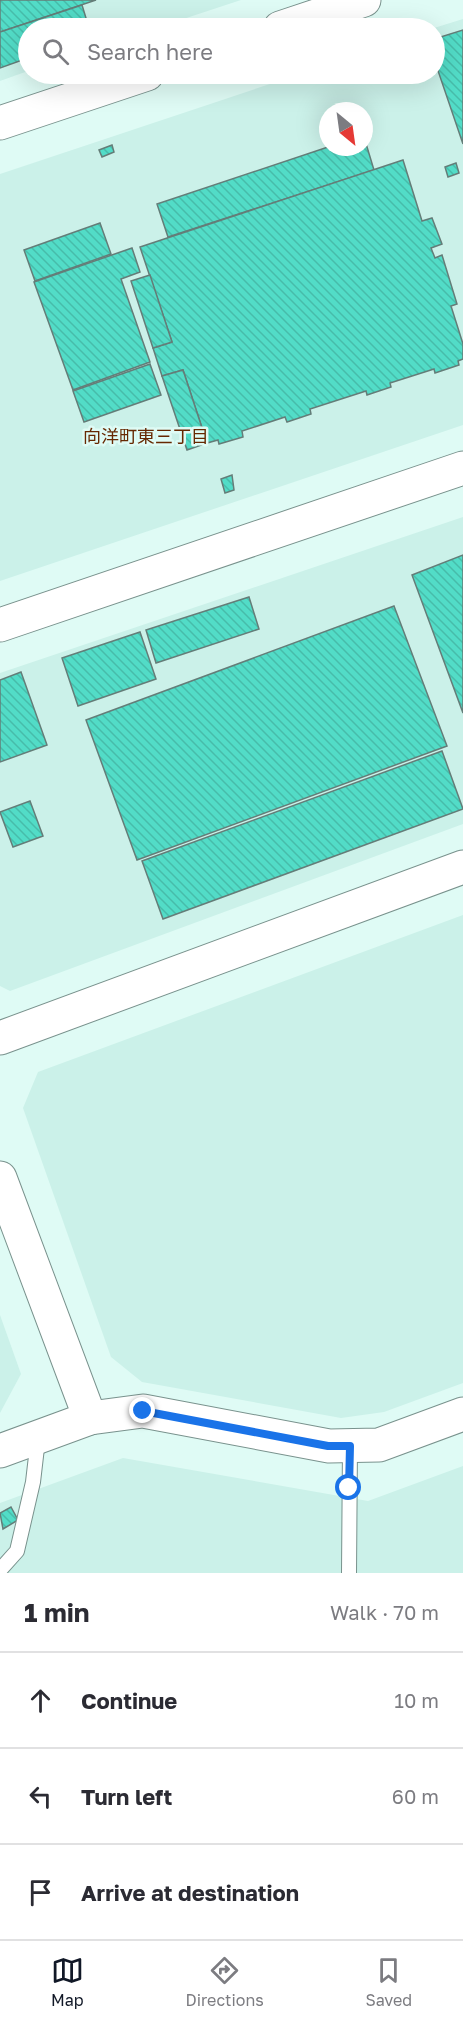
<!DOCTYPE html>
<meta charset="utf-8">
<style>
:root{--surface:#fff;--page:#f2f2f3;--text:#2b2b33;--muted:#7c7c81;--line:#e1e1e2;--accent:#111827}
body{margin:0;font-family:"Golos Text","Noto Sans JP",sans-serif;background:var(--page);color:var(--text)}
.compass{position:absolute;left:319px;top:102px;width:54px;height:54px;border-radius:50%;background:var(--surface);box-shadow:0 6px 24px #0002;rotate:151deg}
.stop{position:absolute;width:18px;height:18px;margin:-14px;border:4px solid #1a73e8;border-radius:50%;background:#fff}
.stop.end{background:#1a73e8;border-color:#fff;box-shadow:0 2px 6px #0008}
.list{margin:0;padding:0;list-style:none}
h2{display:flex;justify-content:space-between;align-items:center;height:78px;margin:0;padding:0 24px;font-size:26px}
h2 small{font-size:20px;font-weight:400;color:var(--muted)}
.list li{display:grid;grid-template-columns:39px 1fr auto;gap:18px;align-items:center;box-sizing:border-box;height:96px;padding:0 24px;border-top:2px solid var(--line)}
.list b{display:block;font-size:22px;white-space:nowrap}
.list em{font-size:20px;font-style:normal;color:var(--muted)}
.icon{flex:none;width:33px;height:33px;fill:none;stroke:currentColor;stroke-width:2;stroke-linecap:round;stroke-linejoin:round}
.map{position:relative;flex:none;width:463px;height:1573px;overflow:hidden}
.search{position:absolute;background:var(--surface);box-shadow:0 6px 24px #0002;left:18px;right:18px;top:18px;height:66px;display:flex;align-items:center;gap:15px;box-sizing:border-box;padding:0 21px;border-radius:33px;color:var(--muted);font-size:22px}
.sheet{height:366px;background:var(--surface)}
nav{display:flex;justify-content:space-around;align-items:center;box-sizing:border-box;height:84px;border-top:2px solid var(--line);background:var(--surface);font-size:16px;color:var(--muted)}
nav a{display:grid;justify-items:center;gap:3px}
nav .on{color:var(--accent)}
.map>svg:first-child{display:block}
.built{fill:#cbf1e9;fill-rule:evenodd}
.building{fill:url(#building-back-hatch);stroke:#647d78;stroke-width:1.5}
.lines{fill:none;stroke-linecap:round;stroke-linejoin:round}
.lane-casing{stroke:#79928d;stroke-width:16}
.secondary-casing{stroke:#79928d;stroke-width:35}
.lane{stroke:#fff;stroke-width:14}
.secondary{stroke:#fff;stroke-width:33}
.route{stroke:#1a73e8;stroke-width:8}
.labels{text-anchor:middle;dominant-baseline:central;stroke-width:5;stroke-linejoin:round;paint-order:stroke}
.neighbourhood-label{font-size:18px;fill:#662802;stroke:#dffbf5}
</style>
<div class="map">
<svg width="463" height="1573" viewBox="0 0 463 1573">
<defs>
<pattern id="building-back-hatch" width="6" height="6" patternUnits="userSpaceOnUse" patternTransform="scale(1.5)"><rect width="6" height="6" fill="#52dcc7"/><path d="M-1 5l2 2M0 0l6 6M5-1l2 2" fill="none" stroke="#47bcaa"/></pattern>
</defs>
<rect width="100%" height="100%" fill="#dffbf5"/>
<!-- built -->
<g class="built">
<path d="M0,0H241L156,28H28V71L0,81Z"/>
<path d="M463,19V425L0,581V174L300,74H434V28ZM328,111H364V147H328Z"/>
<path d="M463,517V824L10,991L0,986V673Z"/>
<path d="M463,915V1383L384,1412L341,1418L142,1382L111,1357L23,1108L38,1072Z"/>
<path d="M0,1315L21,1374L0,1413Z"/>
<path d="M123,1458L368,1501L463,1466V1573H0V1503Z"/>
</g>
<!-- building -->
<g class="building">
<path d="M0,0H96L0,32Z"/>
<path d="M82,5L89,28H28V58L0,68V32Z"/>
<path d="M463,30V144L434,59V39Z"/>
<path d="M364,137L374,170L168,237L157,204L328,147H364Z"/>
<path d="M112,145L114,152L102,157L99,150Z"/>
<path d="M403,160L422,221L432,218L442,244L431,248L435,258L442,255L457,304L451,306L463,344V359L458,361L459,365L435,373L434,369L390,383L391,387L367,395L366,391L310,409L311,414L287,422L285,417L242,431L243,437L219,444L218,440L207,443L183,370L162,376L153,348L172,342L140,247Z"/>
<path d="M456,163L459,173L448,177L445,167Z"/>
<path d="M100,223L111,254L35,281L24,250Z"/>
<path d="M132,248L140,272L121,279L150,362L73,390L34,282Z"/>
<path d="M150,275L172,342L153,348L131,281Z"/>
<path d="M150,364L161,395L84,422L73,391Z"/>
<path d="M183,370L207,443L187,450L162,376Z"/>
<path d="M232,475L234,490L225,493L221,479Z"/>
<path d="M463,555V713L412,575Z"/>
<path d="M249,597L259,629L156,663L146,630Z"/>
<path d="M394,606L447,746L137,860L86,720Z"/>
<path d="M140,632L156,679L78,706L62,658Z"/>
<path d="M21,672L47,745L0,762V680Z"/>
<path d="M442,751L463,809L163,919L142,861Z"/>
<path d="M30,801L43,836L13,847L0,812Z"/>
<path d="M11,1507L18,1520L3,1529L0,1513Z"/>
</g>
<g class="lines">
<defs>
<g id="lane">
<path d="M0,1570L17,1551L33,1482L38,1439"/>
<path d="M349,1573L350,1446"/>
</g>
<g id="secondary">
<path d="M280,28L364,0"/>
<path d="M0,123L147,74"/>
<path d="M0,625L463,468"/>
<path d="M0,1038L463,867"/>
<path d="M0,1178L90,1418"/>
<path d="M0,1451L90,1418L143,1411L329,1446L379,1445L463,1414"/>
</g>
</defs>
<!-- lane casing -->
<use href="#lane" class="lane-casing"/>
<!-- secondary casing -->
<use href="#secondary" class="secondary-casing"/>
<!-- lane -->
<use href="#lane" class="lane"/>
<!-- secondary -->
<use href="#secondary" class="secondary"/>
</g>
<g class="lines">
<!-- route -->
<path class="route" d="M143,1411L328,1446H350L349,1488"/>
</g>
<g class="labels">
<!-- neighbourhood labels -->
<g class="neighbourhood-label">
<text x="146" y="436">向洋町東三丁目</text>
</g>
</g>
</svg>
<svg class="compass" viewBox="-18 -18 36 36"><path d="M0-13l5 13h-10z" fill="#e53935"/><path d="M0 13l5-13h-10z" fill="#7c7c81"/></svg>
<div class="stop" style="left:349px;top:1488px"></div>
<div class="stop end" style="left:143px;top:1411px"></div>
<div class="search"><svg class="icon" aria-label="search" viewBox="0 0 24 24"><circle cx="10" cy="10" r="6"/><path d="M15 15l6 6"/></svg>Search here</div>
</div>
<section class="sheet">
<h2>1 min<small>Walk · 70 m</small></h2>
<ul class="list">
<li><svg class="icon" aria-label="ahead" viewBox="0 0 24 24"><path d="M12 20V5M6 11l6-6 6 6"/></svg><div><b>Continue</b></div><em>10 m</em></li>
<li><svg class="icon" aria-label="left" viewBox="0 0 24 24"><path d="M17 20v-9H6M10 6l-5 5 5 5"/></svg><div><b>Turn left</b></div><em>60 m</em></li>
<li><svg class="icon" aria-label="arrive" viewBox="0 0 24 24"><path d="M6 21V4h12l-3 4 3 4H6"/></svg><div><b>Arrive at destination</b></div></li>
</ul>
</section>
<nav>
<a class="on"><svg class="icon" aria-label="map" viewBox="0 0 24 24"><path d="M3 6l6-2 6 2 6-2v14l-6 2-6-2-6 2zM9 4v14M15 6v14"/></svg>Map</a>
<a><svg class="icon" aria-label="directions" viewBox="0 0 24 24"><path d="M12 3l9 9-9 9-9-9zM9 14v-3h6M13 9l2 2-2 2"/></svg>Directions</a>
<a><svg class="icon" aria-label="saved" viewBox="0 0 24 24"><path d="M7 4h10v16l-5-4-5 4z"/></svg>Saved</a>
</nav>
